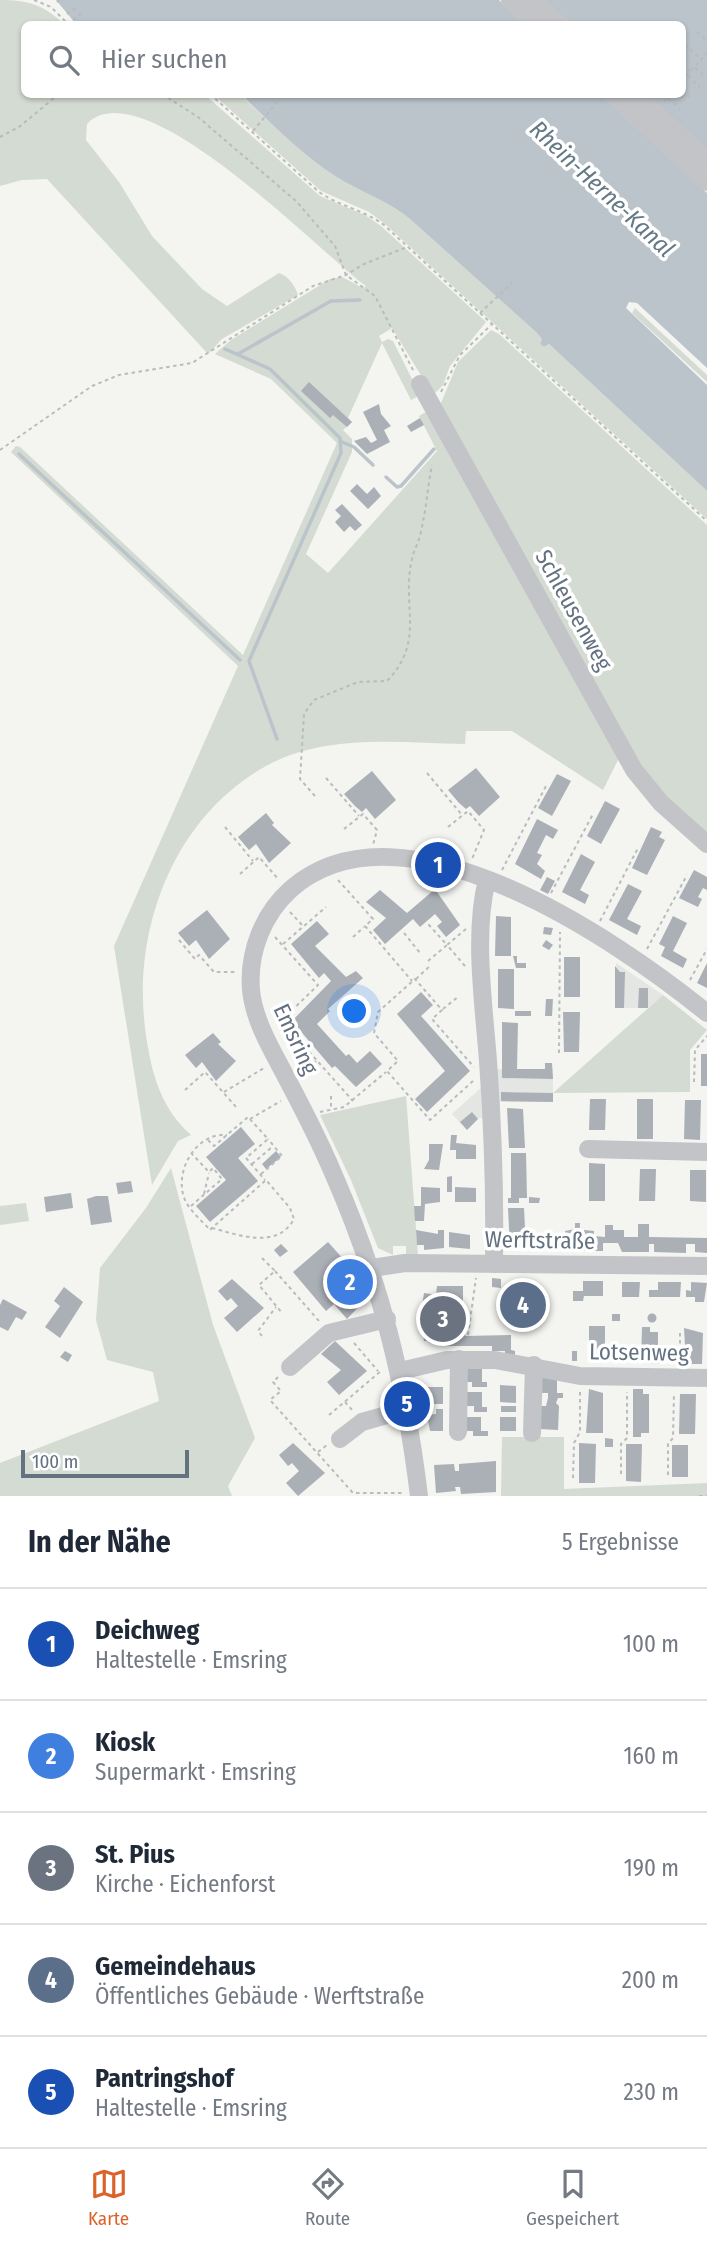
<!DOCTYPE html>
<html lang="de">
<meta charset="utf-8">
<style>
:root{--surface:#fff;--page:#f2f2f3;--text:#1f2937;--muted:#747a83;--line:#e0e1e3;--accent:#da632a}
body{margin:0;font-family:"Fira Sans Condensed",sans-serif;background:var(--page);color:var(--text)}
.scale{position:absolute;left:21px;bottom:18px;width:168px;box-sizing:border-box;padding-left:7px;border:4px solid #647180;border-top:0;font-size:19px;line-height:24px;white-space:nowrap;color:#647180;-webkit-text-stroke:5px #fff;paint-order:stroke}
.you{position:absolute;left:355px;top:1012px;width:24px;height:24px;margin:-18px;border:5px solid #fff;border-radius:50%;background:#1a73e8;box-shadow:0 0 0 10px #1a73e833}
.badge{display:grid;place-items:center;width:46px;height:46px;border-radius:50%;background:var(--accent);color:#fff;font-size:23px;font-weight:700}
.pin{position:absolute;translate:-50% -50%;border:4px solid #fff;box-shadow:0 2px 7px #0006}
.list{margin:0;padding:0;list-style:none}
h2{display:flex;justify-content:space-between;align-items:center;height:91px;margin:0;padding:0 28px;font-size:30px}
h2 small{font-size:23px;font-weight:400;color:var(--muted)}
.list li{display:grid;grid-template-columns:46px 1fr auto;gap:21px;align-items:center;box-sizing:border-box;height:112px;padding:0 28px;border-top:2px solid var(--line)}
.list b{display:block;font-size:26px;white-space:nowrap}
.list p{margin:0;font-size:23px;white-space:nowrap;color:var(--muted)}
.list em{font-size:23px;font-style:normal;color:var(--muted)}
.icon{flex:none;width:38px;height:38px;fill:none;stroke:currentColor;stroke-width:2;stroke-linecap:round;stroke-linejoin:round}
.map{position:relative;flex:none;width:707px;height:1496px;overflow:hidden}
.search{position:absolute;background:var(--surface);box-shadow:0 2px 5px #0004;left:21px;right:21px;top:21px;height:77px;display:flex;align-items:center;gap:18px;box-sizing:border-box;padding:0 24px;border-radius:10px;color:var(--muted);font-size:26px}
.sheet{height:651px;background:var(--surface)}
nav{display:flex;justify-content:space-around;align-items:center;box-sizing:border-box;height:98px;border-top:2px solid var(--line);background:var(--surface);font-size:19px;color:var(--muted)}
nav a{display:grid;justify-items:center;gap:4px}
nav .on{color:var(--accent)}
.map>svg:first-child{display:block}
.built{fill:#e4e6e4}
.green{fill:#d4dbd2}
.water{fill:#bbc4ca}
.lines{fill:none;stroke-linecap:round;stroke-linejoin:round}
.stream{stroke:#bbc4ca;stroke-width:3.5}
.building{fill:#aab0b6}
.path{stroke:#b9bbbd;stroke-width:2;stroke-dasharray:3.5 3.5;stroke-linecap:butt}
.minor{stroke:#c2c4c8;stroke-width:18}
.labels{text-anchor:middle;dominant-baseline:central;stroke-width:7;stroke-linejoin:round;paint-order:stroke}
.street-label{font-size:23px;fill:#647180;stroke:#fff}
.water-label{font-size:24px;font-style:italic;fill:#657985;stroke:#fff}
</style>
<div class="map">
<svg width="707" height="1496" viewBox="0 0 707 1496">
<rect width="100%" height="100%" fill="#f4f4f0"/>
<!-- built -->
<g class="built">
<path d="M616,963L641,980L663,995L648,1008H615Z"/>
<path d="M495,1069L553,1070V1102H498Z"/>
<path d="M483,1086L486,1118H479L467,1130L452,1114Z"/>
</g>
<!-- green -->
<g class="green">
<path d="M0,0C28,0 44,5 64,24H24V94L205,95L320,196L365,215L381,226L486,322L450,366L443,385L433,395L392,328L379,336L382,342L388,339L393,341L420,395L411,400L382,343L348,418L352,422L343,430L352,439V452L306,554L328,573L437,451L419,416L441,403L458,362L491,330L499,334L707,525V841L622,752L603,790L512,731H466L465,744C398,743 327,733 266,766C170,819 129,938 147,1042C153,1079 163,1110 191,1135L178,1141L152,1185L114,946L238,666L11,452L16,446L20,447L243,655L337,443L271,379L215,354L231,340L330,279L342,277L363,288L366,286C323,256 142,66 87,124L86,140L119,182L152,236L202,289L227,306L279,273C288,276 295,285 298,295L222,339L208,354L47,179L22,180L0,186Z"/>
<path d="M214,95H241C270,123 302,154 335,176C360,192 387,200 410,219L536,332L542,339L540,344L544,347L549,344L707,491V519L385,224L369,212L321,191Z"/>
<path d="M635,308L707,375V382L632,313Z"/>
<path d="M663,995L707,1030L690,1050V1092L553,1093Z"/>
<path d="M406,1096L418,1255H406V1246H393V1255L378,1248L351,1180L320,1115Z"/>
<path d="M171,1168L213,1325L255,1438L228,1486L232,1496H0V1463L159,1401L153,1372L107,1360L96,1320L100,1268L146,1208Z"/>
<path d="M26,1203L29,1221L0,1225V1206Z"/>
<path d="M502,1437H564V1489L707,1483V1496H501Z"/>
</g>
<!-- water -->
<g class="water">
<path d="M56,0H499L525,24H76Z"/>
<path d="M545,0H707V151L647,95L682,94V24H571Z"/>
<path d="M242,95H601L707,193V368L637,303L629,302L626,308L707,385V491L549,344L544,347L540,344L542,339L536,332L410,219C387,200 360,192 335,176C302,154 270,123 242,95Z"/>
</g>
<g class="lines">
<!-- stream -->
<g class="stream">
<path d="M225,349L270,369L340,438L341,453L249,661L277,739"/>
<path d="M238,354L331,301L360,300"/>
<path d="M342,442L354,447L373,465"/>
<path d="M19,454L240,660"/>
<path d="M386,477L397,487L401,486L434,449"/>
</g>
</g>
<!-- building -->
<g class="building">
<path d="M309,382L352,422L347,427L333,415L330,418L301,391Z"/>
<path d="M379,404L381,414L391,426L384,430L390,442L367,454L354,441L366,437L371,443L377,440L363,412Z"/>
<path d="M420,418L424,425L411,432L407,426Z"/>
<path d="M357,484L367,494L374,487L381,496L368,509L350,491Z"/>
<path d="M342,504L362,525L355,531L350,526L344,532L335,522L341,516L335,510Z"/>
<path d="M476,768L500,797L479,816L470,806L466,809L459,803L448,790Z"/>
<path d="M372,771L396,800L375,819L366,808L362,812L355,806L344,794Z"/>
<path d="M557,774L571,781L552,816L538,808Z"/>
<path d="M605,801L620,809L601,844L587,836Z"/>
<path d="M266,813L274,823L272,825L291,843L269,863L256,844L249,850L238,837Z"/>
<path d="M537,819L558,830L553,839L546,835L537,853L542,855L537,864L545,871L541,879L515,864Z"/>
<path d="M651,827L662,832L659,837L665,840L647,875L632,868Z"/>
<path d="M581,854L595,862L580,890L589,895L585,904L562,892Z"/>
<path d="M694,870L707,877V890L703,888L698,897L702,899L698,907L679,898Z"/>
<path d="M547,877L555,881L548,894L540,890Z"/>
<path d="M628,884L642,891L627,919L641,926L637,935L609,920Z"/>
<path d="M435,889L460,925L446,937L437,926L442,922L435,914L420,927L413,919L385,944L373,930L386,918L366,902L380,890L407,913Z"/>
<path d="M207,910L230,939L209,959L196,940L189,946L178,933Z"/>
<path d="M496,916L511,917V956H495Z"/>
<path d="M673,916L687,923L673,951L687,959L683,968L661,956L665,947L659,944Z"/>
<path d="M317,921L329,934L315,946L346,977L356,971L363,978L328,1009L330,1011L317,1024L346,1056L349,1054L357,1063L370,1051L382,1064L356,1087L335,1066L332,1068L292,1021L331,981L324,973L319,978L291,944Z"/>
<path d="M544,927L553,928L551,935L543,934Z"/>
<path d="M546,940L553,945L549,950L542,946Z"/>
<path d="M513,956H517V963H526V968H516Z"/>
<rect x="564" y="957" width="16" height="40"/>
<path d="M707,963V988L697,983Z"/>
<path d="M615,966L620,972H625L624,1008H615Z"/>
<path d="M498,969H514V1009L498,1008Z"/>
<path d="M639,988H648V1008H638Z"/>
<path d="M421,992L433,1005L421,1016L470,1071L427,1112L415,1099L445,1071L397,1014Z"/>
<path d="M546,999H553L552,1016H545Z"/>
<rect x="515" y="1011" width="16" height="5"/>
<path d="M563,1012H580L579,1052H564Z"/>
<path d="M502,1022L518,1023L517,1069H545V1063H552L553,1079L502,1078Z"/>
<path d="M213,1033L221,1042L218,1044L236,1061L216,1081L202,1062L196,1068L185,1055Z"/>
<rect x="701" y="1054" width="6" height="32"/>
<path d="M501,1092L553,1093V1102L501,1101Z"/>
<path d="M590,1099H606L605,1130H589Z"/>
<rect x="637" y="1099" width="16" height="40"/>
<path d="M685,1100H701L700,1140L684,1139Z"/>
<path d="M507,1108L523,1109L525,1148H509Z"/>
<path d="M472,1112L478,1119L467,1130L460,1122Z"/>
<path d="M241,1127L255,1144L238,1158L258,1181L210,1222L196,1206L226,1180L206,1157Z"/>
<path d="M451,1135H457L456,1143L476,1145V1159H456V1150H450Z"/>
<path d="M429,1144H443L439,1170L424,1169L429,1160Z"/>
<path d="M276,1151L281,1157L266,1169L262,1164Z"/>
<path d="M511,1153H526L527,1198H519V1203H508V1198H511Z"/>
<path d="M589,1163L605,1164V1201H589Z"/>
<path d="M640,1169H656L655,1201H639Z"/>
<path d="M690,1170H706V1202L690,1201Z"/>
<path d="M452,1176V1192H447V1177Z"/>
<path d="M131,1181L133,1192L118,1194L116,1183Z"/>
<path d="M421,1187L440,1188V1202L425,1204L424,1221H415L414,1206H421Z"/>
<path d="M455,1187L476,1188V1202H455Z"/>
<path d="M71,1193L73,1208L46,1212L44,1197Z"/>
<path d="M96,1196H108L112,1222L91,1225L87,1199Z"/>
<path d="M529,1197L540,1198L539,1203H529Z"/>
<path d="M508,1208H524L526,1248H510Z"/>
<path d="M575,1223H580L579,1242L565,1241V1231L575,1229Z"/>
<path d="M638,1224H649V1237L707,1238V1253L695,1252V1244H686V1253L654,1252V1244H649V1252H622L618,1243H603V1251H583L584,1230L594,1231V1236L605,1237V1225H613V1230H624V1237H638Z"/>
<path d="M416,1230L438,1234V1230H444V1248L424,1250V1245H417Z"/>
<path d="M449,1232L470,1235V1249L449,1247Z"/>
<path d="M328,1242L362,1280L363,1285L358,1290L366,1299L347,1319L334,1304L326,1311L293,1272Z"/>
<path d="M281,1244L288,1251L280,1257L274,1250Z"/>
<path d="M492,1278L501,1279V1288L492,1287Z"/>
<path d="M232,1279L264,1308L237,1332L224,1318L238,1306L231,1298L227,1301L218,1291Z"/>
<path d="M583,1281H603V1296H584L583,1301H573V1291H583Z"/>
<path d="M622,1282H640L639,1297H622Z"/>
<path d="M658,1282H681L680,1297H649V1290H658Z"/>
<path d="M691,1282L707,1283L704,1302H695V1297H686V1290L691,1291Z"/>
<path d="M437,1286H463V1303L468,1317L465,1336L511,1335V1350L515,1351V1357H505V1351H492V1346H446L444,1339L424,1341L422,1325L419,1326L424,1293L436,1295Z"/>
<path d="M520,1286L539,1287L536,1323L509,1320V1294L520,1295Z"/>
<path d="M64,1287L83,1302L60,1338L45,1327L60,1306L54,1301Z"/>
<path d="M3,1299L27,1312L22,1320L16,1317L8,1331L0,1327V1305Z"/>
<circle cx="652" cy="1318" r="4.5"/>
<rect x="612" y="1314" width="8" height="7"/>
<rect x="589" y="1326" width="16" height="32"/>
<path d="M642,1327H650V1332H658V1354H664L663,1364L641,1363Z"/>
<path d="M684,1328L703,1333L702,1364H686Z"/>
<path d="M335,1341L367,1371L339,1395L327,1382L341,1370L321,1354Z"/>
<path d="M65,1351L72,1355L68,1362L60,1357Z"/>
<rect x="572" y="1351" width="5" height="10"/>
<path d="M466,1368H482V1382H487V1387H472V1382H466Z"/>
<path d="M540,1377L557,1378V1393H563V1398H558L556,1403L559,1406L558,1430L539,1429L540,1406H546L548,1398V1393H540Z"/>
<path d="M500,1385L516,1386V1403L500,1402Z"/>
<rect x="426" y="1387" width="17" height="17"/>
<path d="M589,1389L603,1393V1433H586Z"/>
<path d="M633,1389H643V1394H649V1433H641V1437H633Z"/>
<path d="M465,1392H482V1407H487V1412H474V1406H465Z"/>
<path d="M680,1394H696L695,1434H679Z"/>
<rect x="501" y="1406" width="15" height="6"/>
<path d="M436,1409H443V1431H430L427,1415L436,1414Z"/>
<path d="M465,1417H481V1431H488V1436H473V1431H465Z"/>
<rect x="500" y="1417" width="16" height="14"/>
<path d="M605,1438L613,1439V1447H605Z"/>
<path d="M293,1443L325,1473L298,1496L286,1483L299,1471L292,1463L288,1466L279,1455Z"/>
<path d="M579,1443L596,1444L595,1483H579Z"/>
<path d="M626,1444H642L641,1482L626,1481Z"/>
<rect x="672" y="1445" width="16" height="32"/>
<path d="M496,1461V1492L461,1494L460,1487H455L456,1491L436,1493L434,1465L454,1464L455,1471H459V1464Z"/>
</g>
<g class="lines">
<!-- path -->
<g class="path">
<path d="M34,0L51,7L68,24"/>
<path d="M57,2L59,0"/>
<path d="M67,14L78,6"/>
<path d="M73,20L83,12"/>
<path d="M697,32L707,41"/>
<path d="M685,45L701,59"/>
<path d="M682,65L690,71"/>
<path d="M695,68L707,78"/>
<path d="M688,76L700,87"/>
<path d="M682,81L707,53"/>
<path d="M682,91L690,97"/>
<path d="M162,94L198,117L296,201L335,246L346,275L375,296L414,372"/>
<path d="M210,94L319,192C339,206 364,210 384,225L707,521"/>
<path d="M663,94L680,109"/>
<path d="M664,102L670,94"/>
<path d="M253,131L284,94"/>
<path d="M0,137L19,127L59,94"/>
<path d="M480,313L512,283"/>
<path d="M441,392L460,355L491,325"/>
<path d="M0,450L92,386L119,375L192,363L313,286L346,275L364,264L407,247"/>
<path d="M427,773L462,815"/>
<path d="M326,778L359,816"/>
<path d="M315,796L300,779L304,714L314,700L358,682L387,681C426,641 401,605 412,559C413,552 417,546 419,539C426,515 427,489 432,465"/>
<path d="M225,827L253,861"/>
<path d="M448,827L468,811L484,830L472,859"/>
<path d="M344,829L363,814L377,830L373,845"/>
<path d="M502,870L546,786"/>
<path d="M240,874L259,857L279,880"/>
<path d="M338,880L373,919L365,926L412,981"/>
<path d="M551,893L593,814"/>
<path d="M290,912L303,926"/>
<path d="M600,921L638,848"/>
<path d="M404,933L420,953"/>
<path d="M275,937L318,985L284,1018L304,1046L353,1101"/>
<path d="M353,937L364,927"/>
<path d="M179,940L195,959L199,955L214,972H236"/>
<path d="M283,944L326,907"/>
<path d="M647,949L687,875"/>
<path d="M428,961L447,945L429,925L432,923"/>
<path d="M465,966L447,945L467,928"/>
<path d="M416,979L431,965"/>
<path d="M690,980L707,949"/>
<path d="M443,1009L459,996"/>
<path d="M559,1053L560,932"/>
<path d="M309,1072L307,1070L316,1061"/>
<path d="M473,1081L430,1120L387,1071L398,1061L374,1033L378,1012L415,979L442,1010L432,1019L474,1067"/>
<path d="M694,1082L695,1050L707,1036"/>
<path d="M185,1090L205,1072L237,1108"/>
<path d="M224,1092L264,1068"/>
<path d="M331,1096V1108"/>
<path d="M320,1112L344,1107L386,1072"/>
<path d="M250,1119L281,1101"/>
<path d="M208,1140L214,1146L248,1117L268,1139L246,1158L265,1180"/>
<path d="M252,1164L272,1147"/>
<path d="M261,1174L282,1156L268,1139"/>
<path d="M204,1194L209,1173"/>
<path d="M191,1206L222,1179L213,1168L209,1172L192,1154"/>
<path d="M212,1228C239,1235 277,1250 294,1219L290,1208L266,1180L212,1228L210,1230C202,1221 190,1211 185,1200C173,1172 196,1132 227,1135"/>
<path d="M262,1258L275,1271L259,1285L282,1313"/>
<path d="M275,1271L319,1321"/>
<path d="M680,1333V1363"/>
<path d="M468,1335L476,1278"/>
<path d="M262,1336L258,1331L276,1307"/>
<path d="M354,1343L378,1371"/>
<path d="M278,1377L273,1382L281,1391L270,1400L353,1493H404"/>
<path d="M345,1402L352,1410"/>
<path d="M329,1415L381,1371"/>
<path d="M318,1452L327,1445"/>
<path d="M621,1474V1444L627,1438V1392"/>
<path d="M668,1475V1444L673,1438L674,1393"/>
<path d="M573,1478L574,1443L580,1432V1391"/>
<path d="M699,1496H707"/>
</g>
<!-- minor -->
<g class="minor">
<path d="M510,0L537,24"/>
<path d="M533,0L559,24"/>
<path d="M612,94L707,182"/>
<path d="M635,94L707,161"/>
<path d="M420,384L634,770L661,803L707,844"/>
<path d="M487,880C473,934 484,1006 488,1061C493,1129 495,1196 494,1264"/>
<path d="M588,1149L707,1152"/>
<path d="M372,1268L405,1263L707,1266"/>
<path d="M290,1367L329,1333L387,1319"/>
<path d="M400,1371L447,1360H495L580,1376L707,1378"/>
<path d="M458,1432L459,1359"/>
<path d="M532,1433L534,1365"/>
<path d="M340,1439L362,1422L408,1409"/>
<path d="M419,1496C405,1380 380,1280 333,1173C319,1140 303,1109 286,1077C272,1050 254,1021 251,990C248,952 263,914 291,889C402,792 617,940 707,1013"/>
</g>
</g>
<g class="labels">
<!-- street labels -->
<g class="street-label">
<text transform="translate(574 610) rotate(61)">Schleusenweg</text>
<text transform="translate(296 1039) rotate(65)">Emsring</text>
<text transform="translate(540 1240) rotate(1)">Werftstraße</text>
<text transform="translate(639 1352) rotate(1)">Lotsenweg</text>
</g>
<!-- water labels -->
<g class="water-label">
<text transform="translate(602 189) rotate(43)">Rhein-Herne-Kanal</text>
</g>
</g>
</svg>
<div class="scale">100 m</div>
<div class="you"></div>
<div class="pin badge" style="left:438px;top:865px;background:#1a4fb4">1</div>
<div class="pin badge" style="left:350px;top:1282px;background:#3f7fe0">2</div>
<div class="pin badge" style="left:443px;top:1319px;background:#6b7280">3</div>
<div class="pin badge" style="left:523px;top:1305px;background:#5c6f8a">4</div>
<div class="pin badge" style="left:407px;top:1404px;background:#1a4fb4">5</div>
<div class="search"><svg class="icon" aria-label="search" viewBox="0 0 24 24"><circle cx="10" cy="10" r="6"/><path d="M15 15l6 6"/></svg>Hier suchen</div>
</div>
<section class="sheet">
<h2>In der Nähe<small>5 Ergebnisse</small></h2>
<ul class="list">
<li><span class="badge" style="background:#1a4fb4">1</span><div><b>Deichweg</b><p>Haltestelle · Emsring</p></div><em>100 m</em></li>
<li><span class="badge" style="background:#3f7fe0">2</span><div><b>Kiosk</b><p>Supermarkt · Emsring</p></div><em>160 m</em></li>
<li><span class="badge" style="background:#6b7280">3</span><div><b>St. Pius</b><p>Kirche · Eichenforst</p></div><em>190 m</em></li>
<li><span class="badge" style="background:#5c6f8a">4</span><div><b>Gemeindehaus</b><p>Öffentliches Gebäude · Werftstraße</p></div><em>200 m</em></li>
<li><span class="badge" style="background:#1a4fb4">5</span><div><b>Pantringshof</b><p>Haltestelle · Emsring</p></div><em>230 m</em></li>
</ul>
</section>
<nav>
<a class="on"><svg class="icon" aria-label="map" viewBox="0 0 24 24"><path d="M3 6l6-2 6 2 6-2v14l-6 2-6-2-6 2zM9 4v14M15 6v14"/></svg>Karte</a>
<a><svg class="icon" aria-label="directions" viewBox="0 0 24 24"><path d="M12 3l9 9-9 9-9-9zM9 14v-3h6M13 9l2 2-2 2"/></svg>Route</a>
<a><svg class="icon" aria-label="saved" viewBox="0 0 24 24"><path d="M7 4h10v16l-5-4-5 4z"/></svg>Gespeichert</a>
</nav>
